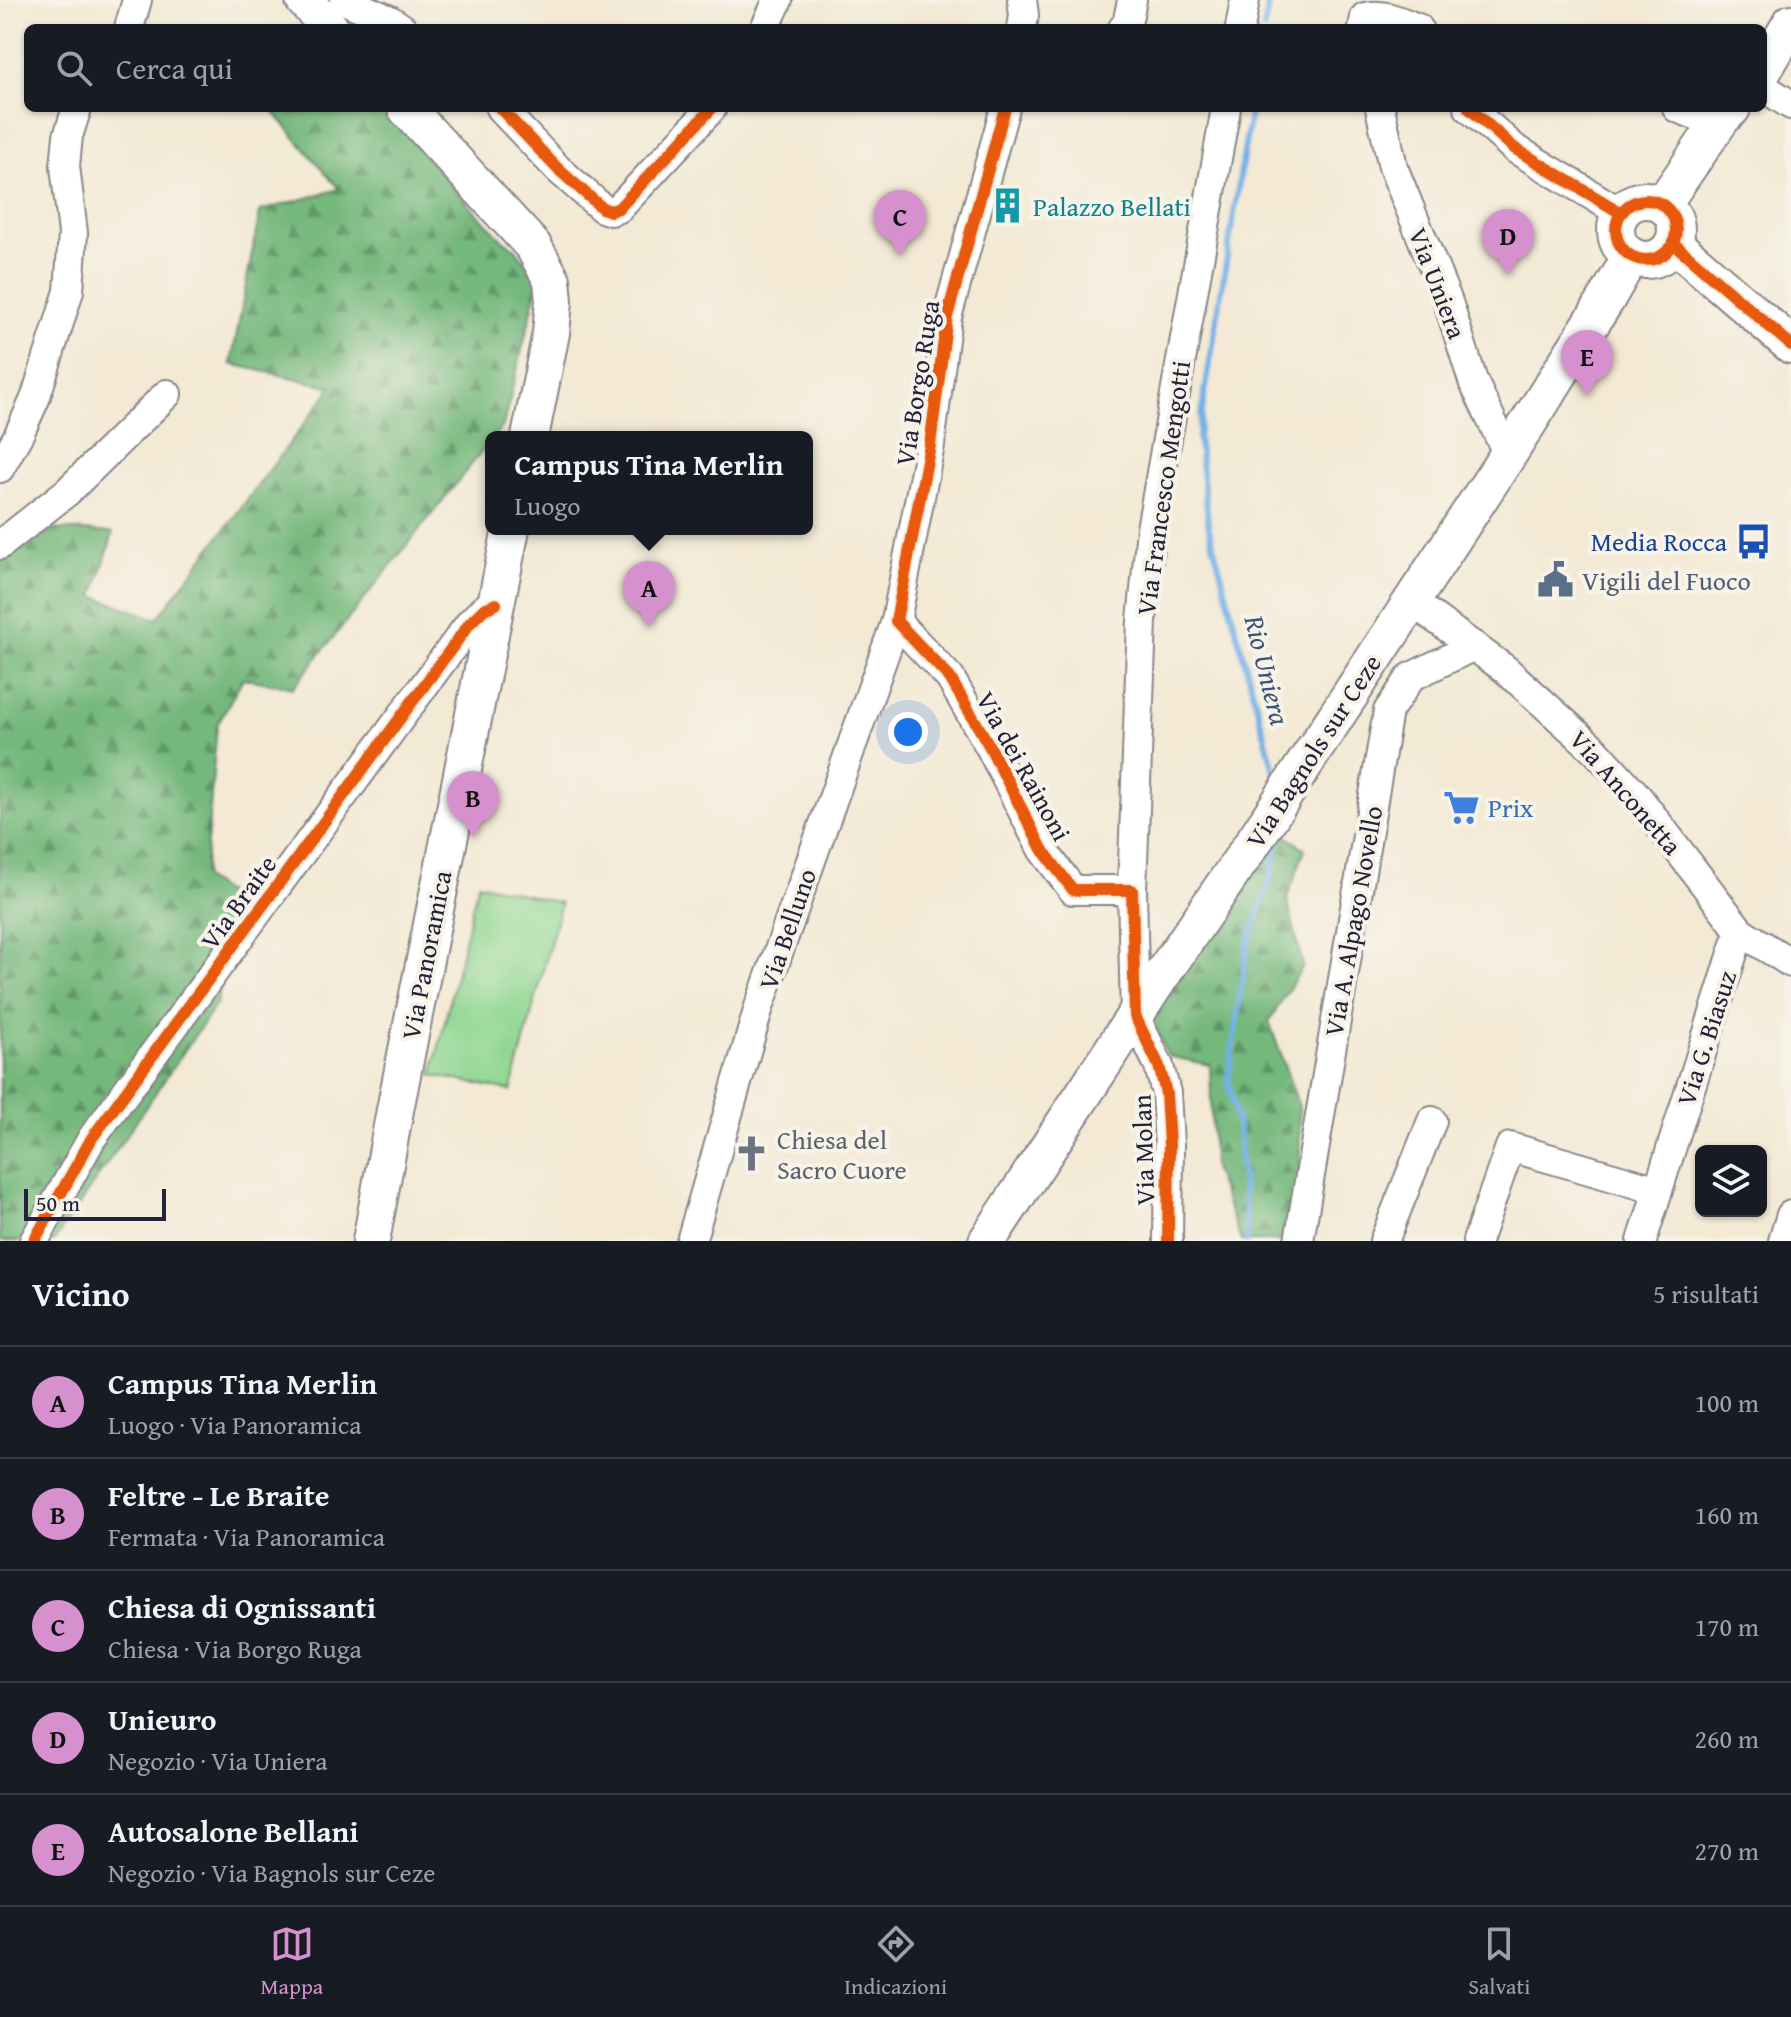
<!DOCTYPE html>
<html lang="it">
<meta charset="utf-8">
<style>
:root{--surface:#171b24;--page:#20242c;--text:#f1f3f6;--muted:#9ea1a6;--line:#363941;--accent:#d690ce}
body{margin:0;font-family:"Gentium Book Plus",serif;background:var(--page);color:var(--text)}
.controls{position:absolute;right:24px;bottom:24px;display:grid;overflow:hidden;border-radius:12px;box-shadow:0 2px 6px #0004}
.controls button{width:72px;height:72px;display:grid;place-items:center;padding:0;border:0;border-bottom:2px solid var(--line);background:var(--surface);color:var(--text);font:40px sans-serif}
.scale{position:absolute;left:24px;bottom:20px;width:142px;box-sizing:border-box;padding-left:8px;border:4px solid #22223b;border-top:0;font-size:22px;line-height:28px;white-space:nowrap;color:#22223b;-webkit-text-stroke:6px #f7f3e8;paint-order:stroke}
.you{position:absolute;left:908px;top:732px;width:28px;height:28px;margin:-20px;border:6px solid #fff;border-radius:50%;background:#1a73e8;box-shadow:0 0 0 12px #1a73e833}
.badge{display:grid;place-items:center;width:52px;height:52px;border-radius:50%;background:var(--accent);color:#111;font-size:26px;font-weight:700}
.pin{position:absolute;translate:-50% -66px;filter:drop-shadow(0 2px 4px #0008)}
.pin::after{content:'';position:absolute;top:42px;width:28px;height:24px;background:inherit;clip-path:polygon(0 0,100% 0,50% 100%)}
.popup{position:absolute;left:485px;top:431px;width:328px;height:104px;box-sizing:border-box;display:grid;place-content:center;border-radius:12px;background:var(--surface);filter:drop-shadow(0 2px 6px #0005);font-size:26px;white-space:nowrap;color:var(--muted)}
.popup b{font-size:30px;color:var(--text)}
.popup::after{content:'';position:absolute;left:50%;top:100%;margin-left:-16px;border:16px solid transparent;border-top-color:var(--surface)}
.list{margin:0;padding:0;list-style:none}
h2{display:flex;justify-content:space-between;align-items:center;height:104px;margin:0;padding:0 32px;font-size:34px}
h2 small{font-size:26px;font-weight:400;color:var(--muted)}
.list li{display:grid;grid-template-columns:52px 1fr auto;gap:24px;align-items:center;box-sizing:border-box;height:112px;padding:0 32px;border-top:2px solid var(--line)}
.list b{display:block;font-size:30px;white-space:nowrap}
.list p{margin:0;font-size:26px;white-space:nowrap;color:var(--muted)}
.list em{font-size:26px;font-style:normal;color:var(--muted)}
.icon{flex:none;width:44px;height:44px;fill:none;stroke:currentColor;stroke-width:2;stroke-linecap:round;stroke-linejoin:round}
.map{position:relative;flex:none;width:1791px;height:1241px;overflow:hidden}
.search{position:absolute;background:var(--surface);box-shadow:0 2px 6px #0004;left:24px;right:24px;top:24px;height:88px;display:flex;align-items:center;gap:20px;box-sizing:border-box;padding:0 28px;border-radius:12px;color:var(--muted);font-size:30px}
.sheet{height:664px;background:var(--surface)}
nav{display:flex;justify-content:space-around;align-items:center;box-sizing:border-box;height:112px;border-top:2px solid var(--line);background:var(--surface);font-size:22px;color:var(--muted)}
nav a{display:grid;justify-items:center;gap:4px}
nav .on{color:var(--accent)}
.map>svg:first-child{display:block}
.green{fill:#90d792;stroke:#597c66;stroke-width:2}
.forest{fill:url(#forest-firs);stroke:#4b6d5c;stroke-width:2}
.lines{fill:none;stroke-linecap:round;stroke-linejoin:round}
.stream{stroke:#73b0e6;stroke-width:6}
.minor-casing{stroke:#8a8688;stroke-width:32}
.major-casing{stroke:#8a8688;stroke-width:40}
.minor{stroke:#fff;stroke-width:28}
.major{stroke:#fff;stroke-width:36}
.cycleway-casing{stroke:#f7f3e8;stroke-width:17}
.cycleway{stroke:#e8590c;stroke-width:12}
.labels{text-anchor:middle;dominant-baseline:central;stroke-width:8;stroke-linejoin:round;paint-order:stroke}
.culture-label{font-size:26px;fill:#0d838f;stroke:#f7f3e8;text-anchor:start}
.street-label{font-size:26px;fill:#22223b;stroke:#f7f3e8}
.transit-label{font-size:26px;fill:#164399;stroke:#f7f3e8;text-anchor:end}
.service-label{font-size:26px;fill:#4e5e75;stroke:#f7f3e8;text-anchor:start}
.shop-label{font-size:26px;fill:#366cbe;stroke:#f7f3e8;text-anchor:start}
.worship-label{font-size:26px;fill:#5b616d;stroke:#f7f3e8;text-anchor:start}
.water-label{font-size:28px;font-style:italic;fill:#3e5477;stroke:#f7f3e8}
</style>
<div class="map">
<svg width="1791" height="1241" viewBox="0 0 1791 1241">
<defs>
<pattern id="forest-firs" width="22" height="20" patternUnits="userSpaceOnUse" patternTransform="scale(2)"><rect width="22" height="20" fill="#74b87c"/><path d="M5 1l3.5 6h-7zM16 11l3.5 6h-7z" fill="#5f9567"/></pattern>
</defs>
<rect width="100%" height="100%" fill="#f7f3e8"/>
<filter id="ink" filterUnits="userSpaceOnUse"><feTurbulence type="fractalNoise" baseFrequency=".0125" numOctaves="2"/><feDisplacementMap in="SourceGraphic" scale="16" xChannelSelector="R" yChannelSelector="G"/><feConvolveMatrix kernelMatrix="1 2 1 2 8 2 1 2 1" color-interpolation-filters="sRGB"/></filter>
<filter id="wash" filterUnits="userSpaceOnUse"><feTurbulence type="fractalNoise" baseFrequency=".006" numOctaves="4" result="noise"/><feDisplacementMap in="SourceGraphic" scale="32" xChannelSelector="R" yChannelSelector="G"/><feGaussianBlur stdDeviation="1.8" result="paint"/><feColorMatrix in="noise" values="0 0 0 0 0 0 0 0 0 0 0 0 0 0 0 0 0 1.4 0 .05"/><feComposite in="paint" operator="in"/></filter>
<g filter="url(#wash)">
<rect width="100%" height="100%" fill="#f3e9d4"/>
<!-- green -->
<path class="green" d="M478,883L561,903L511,1091L432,1075Z"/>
<!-- forest -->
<g class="forest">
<path d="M270,108H386L427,158L472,208L503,240L515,248L539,282L503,426L493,437H491V440L293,688L243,678L217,725L204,878L239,902L217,1003L54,1241H0V570L6,554L55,529L113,533L94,596L157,619L332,387L231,364L260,211L339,189Z"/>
<path d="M1279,831L1305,849L1287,899L1303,966L1269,1021L1299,1107L1302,1224L1299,1241H1241L1213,1168L1210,1065L1168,1056L1149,1017Z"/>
</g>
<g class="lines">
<!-- stream -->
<g class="stream">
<path d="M1264,28L1269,0"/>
<path d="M1251,108L1198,436L1209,529L1277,781"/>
<path d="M1247,1241L1238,1127L1228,1080L1247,947L1267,889L1278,844L1280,828"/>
</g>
</g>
</g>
<g filter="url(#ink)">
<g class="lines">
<defs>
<g id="minor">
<path d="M344,0L390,20L402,28"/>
<path d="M129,28L137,0"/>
<path d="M765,28L778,0"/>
<path d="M1022,28L1024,15L1022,0"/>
<path d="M1123,28L1127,24L1132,0"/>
<path d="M1240,28L1245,0"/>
<path d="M1363,28L1365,17C1383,12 1401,22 1418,28"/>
<path d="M1763,87L1791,105"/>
<path d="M500,108L558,169L602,208L611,211L619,208L712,108"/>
<path d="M1380,108L1393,167L1448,302L1473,381L1508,455"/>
<path d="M1469,108L1514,148L1621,213"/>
<path d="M1677,108L1719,124"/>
<path d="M0,468L19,434L35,399L69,291L73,233L65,166L68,136L77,108"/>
<path d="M0,545L67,492L167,394"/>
<path d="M1411,601L1505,669L1595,750L1637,796L1740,931L1791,963"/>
<path d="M896,621L950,678L990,747L1042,849L1073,890H1132"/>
<path d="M34,1241L92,1138L470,623L484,609L496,604"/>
<path d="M691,1241L759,1007L896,621L930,445L947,317L1005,108"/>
<path d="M1168,1241L1169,1145L1166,1093L1159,1066L1135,1016L1132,890L1142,620L1151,529L1226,108"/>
<path d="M1299,1241L1388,711L1411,677L1474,646"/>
<path d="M1384,1241L1432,1121"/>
<path d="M1477,1241L1510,1147L1658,1190"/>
<path d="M1642,1241L1740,931"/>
<path d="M1783,1241L1791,1215"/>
</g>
<g id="major">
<path d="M304,0L330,28"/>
<path d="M1763,71L1791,23"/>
<path d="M406,108L533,246L552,280L554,301L551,333L530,437"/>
<circle cx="1646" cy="230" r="30"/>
<path d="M1662,205L1722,118L1732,108"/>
<path d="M1673,243L1791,345"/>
<path d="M371,1241L395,1110L511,529"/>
<path d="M987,1241L1159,979L1252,844L1508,455L1606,300L1631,256"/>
</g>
</defs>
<!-- minor casing -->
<use href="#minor" class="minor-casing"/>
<!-- major casing -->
<use href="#major" class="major-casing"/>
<!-- minor -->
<use href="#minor" class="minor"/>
<!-- major -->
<use href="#major" class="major"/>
<defs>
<g id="cycleway">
<path d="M500,108L558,169L602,208L611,211L619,208L712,108"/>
<path d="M1005,108L947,317L930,445L896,621L950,678L990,747L1042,849L1073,890H1132L1135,1016L1159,1066L1166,1093L1169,1145L1168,1241"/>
<path d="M1469,108L1514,148L1621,213"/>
<circle cx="1646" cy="230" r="30"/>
<path d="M1673,243L1791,345"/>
<path d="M34,1241L92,1138L470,623L484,609L496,604"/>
</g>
</defs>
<!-- cycleway casing -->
<use href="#cycleway" class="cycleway-casing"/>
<!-- cycleway -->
<use href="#cycleway" class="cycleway"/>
</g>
</g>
<!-- icons -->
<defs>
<symbol id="building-bare" viewBox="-9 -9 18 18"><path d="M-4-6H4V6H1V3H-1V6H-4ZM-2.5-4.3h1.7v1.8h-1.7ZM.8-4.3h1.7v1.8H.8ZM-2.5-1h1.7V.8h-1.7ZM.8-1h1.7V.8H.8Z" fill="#0f9aa8" stroke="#f7f3e8" stroke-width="2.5" paint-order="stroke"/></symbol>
<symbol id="bus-bare" viewBox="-9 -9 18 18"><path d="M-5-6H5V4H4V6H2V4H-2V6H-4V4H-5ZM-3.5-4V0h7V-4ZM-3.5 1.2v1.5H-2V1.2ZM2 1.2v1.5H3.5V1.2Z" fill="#1a4fb4" stroke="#f7f3e8" stroke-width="2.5" paint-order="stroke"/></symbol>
<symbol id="civic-bare" viewBox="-9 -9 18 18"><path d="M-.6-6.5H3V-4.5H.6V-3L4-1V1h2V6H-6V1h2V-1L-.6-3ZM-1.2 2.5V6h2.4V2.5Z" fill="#5c6f8a" stroke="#f7f3e8" stroke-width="2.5" paint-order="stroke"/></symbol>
<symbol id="supermarket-bare" viewBox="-9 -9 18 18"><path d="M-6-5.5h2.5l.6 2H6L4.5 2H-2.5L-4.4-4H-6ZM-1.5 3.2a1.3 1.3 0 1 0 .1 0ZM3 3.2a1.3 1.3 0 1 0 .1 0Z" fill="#3f7fe0" stroke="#f7f3e8" stroke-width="2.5" paint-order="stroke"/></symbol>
<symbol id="church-bare" viewBox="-9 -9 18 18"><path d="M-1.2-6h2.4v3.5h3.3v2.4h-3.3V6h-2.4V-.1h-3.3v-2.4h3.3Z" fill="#6b7280" stroke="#f7f3e8" stroke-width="2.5" paint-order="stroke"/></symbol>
</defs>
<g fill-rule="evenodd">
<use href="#building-bare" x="982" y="180" width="51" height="51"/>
<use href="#bus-bare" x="1728" y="516" width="51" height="51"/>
<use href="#civic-bare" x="1530" y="554" width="51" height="51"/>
<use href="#supermarket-bare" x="1436" y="782" width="51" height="51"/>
<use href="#church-bare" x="726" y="1128" width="51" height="51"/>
</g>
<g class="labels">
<!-- culture labels -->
<g class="culture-label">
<text x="1033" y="206">Palazzo Bellati</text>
</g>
<!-- street labels -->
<g class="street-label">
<text transform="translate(1438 283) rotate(69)">Via Uniera</text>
<text transform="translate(917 383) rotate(-81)">Via Borgo Ruga</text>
<text transform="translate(1163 488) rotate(-82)">Via Francesco Mengotti</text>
<text transform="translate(1313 751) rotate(-57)">Via Bagnols sur Ceze</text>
<text transform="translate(1024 766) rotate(61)">Via dei Rainoni</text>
<text transform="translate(1626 792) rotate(49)">Via Anconetta</text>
<text transform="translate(238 902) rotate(-54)">Via Braite</text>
<text transform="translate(1353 921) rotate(-80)">Via A. Alpago Novello</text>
<text transform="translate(787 929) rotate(-71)">Via Belluno</text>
<text transform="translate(426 955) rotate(-79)">Via Panoramica</text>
<text transform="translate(1706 1038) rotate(-72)">Via G. Biasuz</text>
<text transform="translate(1143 1150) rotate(-92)">Via Molan</text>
</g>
<!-- transit labels -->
<g class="transit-label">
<text x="1727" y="541">Media Rocca</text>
</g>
<!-- service labels -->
<g class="service-label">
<text x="1582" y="580">Vigili del Fuoco</text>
</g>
<!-- shop labels -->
<g class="shop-label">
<text x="1488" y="807">Prix</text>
</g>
<!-- worship labels -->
<g class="worship-label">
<text x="777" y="1139">Chiesa del<tspan x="777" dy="30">Sacro Cuore</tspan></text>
</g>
<!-- water labels -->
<g class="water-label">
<text transform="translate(1268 670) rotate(76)">Rio Uniera</text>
</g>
</g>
</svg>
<div class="controls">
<button><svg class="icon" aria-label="layers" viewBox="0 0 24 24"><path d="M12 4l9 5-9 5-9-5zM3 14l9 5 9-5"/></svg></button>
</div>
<div class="scale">50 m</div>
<div class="you"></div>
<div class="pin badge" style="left:649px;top:627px">A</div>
<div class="popup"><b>Campus Tina Merlin</b>Luogo</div>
<div class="pin badge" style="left:473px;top:837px">B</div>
<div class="pin badge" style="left:900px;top:256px">C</div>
<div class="pin badge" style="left:1508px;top:275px">D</div>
<div class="pin badge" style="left:1587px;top:396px">E</div>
<div class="search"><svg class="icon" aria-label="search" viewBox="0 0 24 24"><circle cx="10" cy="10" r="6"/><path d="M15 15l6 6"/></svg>Cerca qui</div>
</div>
<section class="sheet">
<h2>Vicino<small>5 risultati</small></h2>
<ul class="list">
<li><span class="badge">A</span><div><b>Campus Tina Merlin</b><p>Luogo · Via Panoramica</p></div><em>100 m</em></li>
<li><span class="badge">B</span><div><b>Feltre - Le Braite</b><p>Fermata · Via Panoramica</p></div><em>160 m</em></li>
<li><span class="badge">C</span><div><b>Chiesa di Ognissanti</b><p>Chiesa · Via Borgo Ruga</p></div><em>170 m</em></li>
<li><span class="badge">D</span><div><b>Unieuro</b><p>Negozio · Via Uniera</p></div><em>260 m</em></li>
<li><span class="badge">E</span><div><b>Autosalone Bellani</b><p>Negozio · Via Bagnols sur Ceze</p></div><em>270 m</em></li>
</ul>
</section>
<nav>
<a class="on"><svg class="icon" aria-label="map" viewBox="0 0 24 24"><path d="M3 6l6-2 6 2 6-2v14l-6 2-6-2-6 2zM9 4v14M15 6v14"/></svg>Mappa</a>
<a><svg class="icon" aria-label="directions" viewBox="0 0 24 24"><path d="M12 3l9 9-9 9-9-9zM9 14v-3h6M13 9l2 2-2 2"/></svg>Indicazioni</a>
<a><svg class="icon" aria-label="saved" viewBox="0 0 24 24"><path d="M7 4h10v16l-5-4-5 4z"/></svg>Salvati</a>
</nav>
